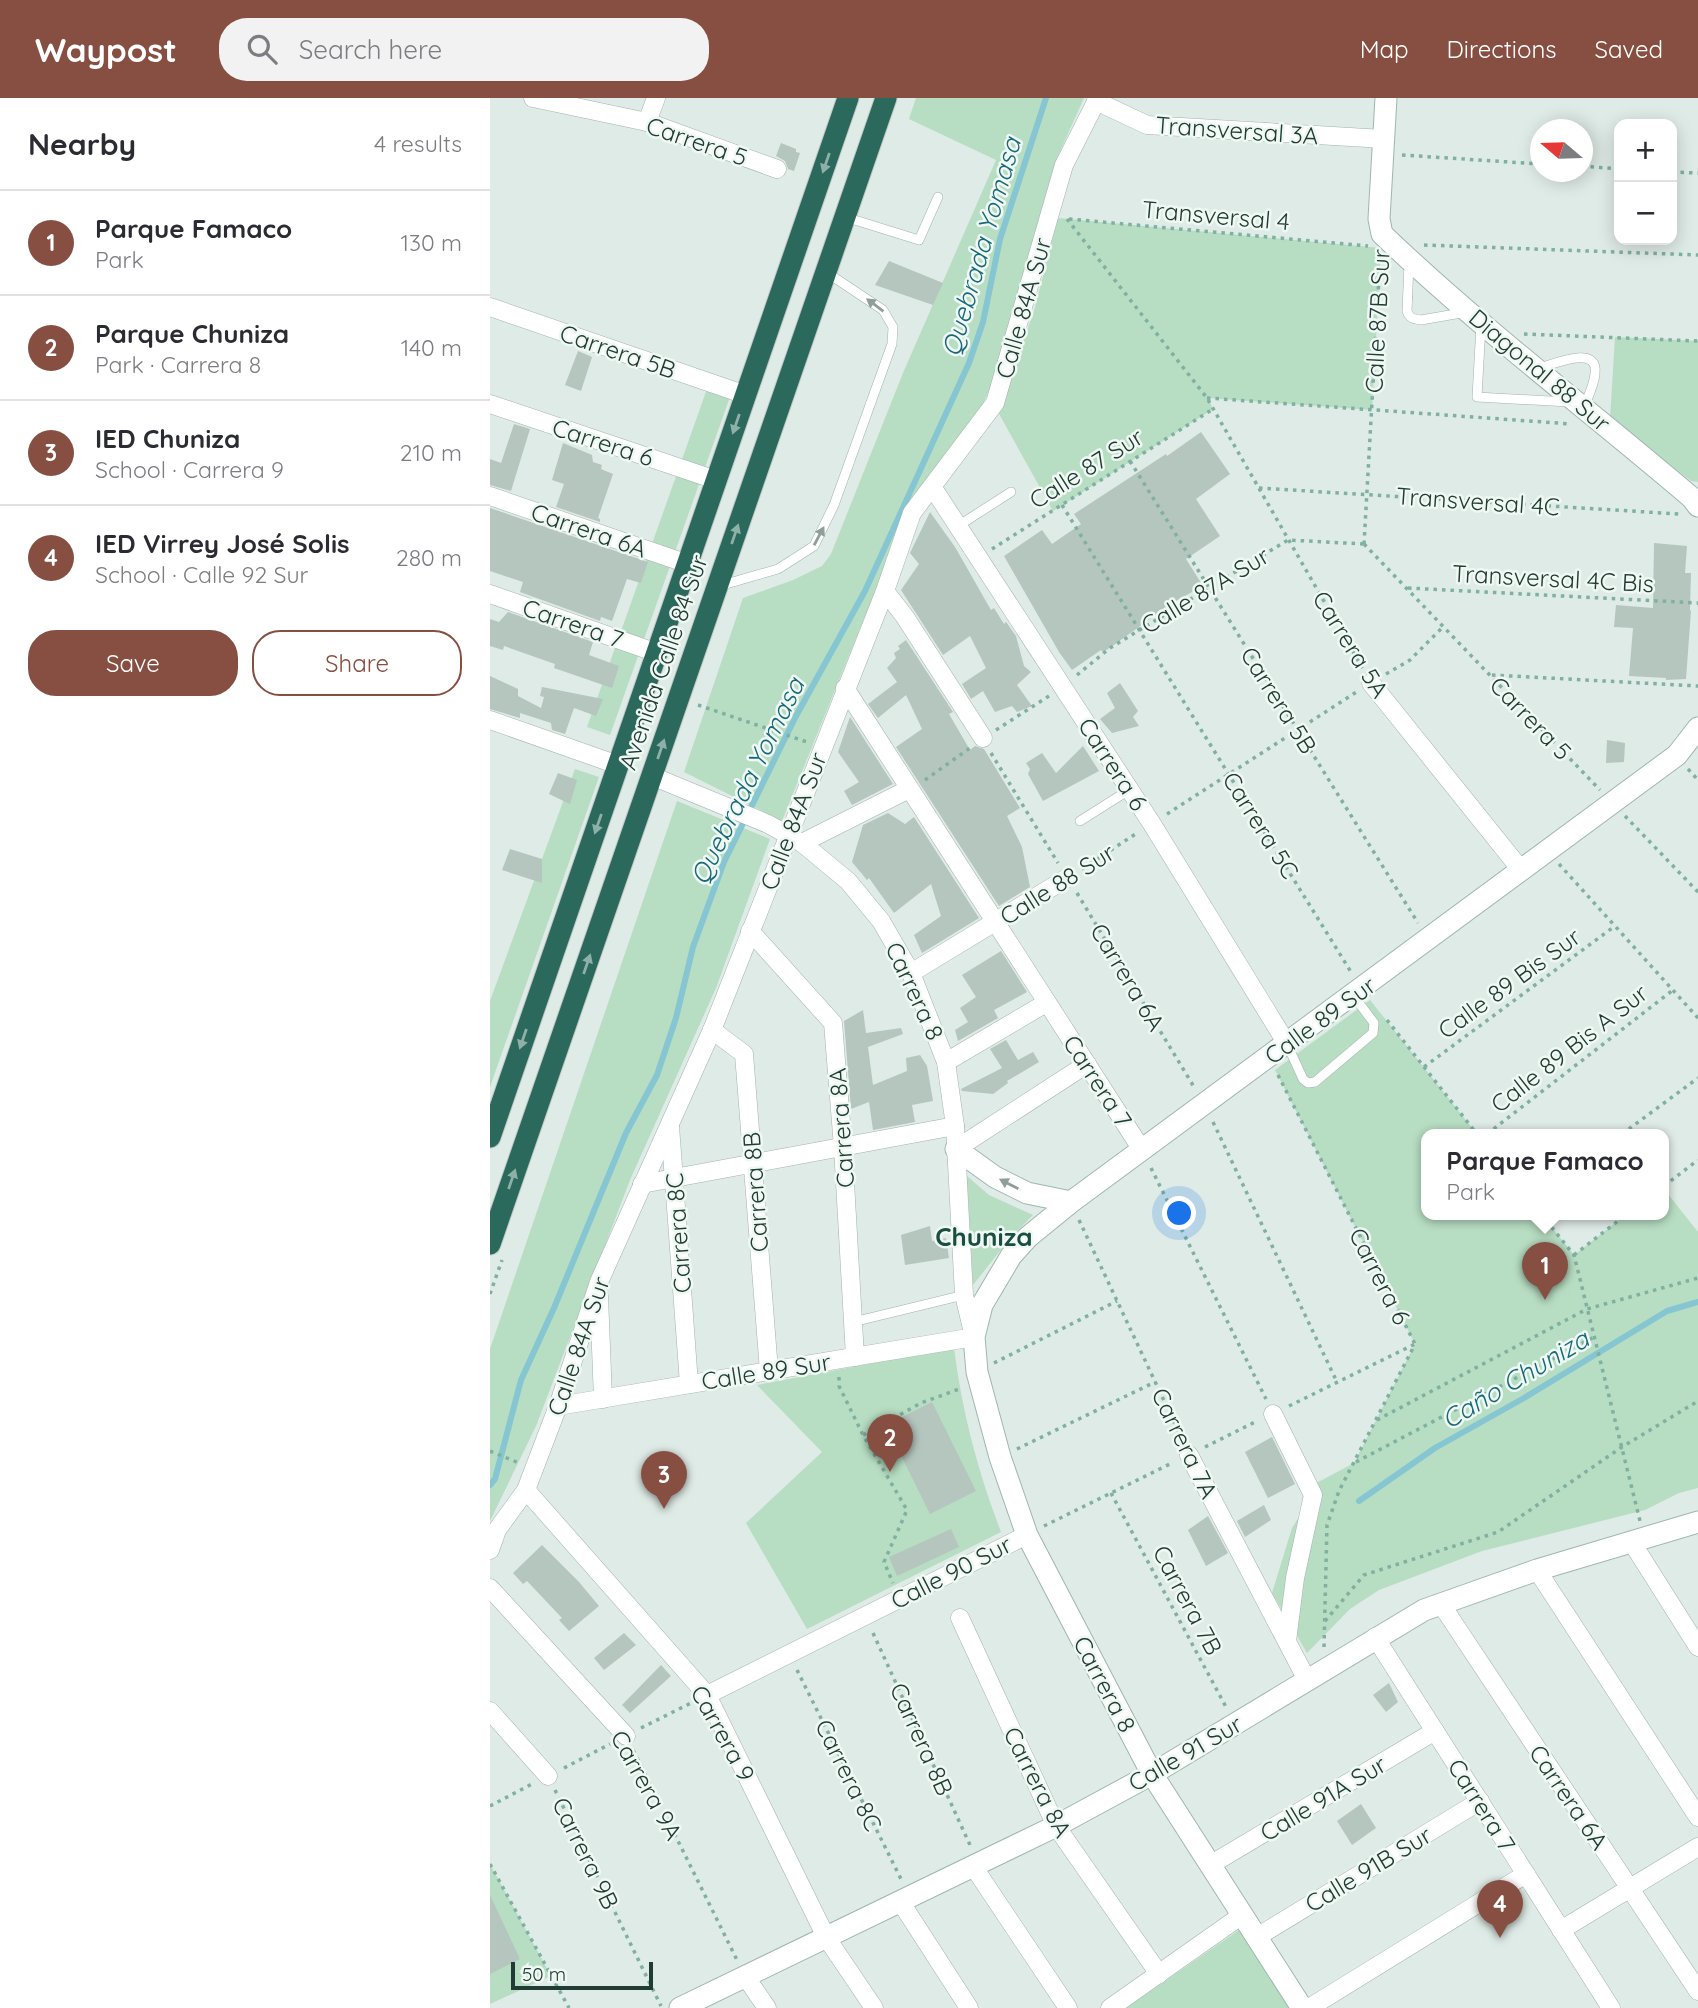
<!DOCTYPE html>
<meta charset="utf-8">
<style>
:root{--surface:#fff;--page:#f2f2f3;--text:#2b2b33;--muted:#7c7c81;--line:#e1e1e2;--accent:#864f41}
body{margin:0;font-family:Quicksand,sans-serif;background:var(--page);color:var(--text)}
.controls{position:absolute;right:21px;top:21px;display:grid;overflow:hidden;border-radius:14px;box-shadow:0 4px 18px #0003}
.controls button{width:63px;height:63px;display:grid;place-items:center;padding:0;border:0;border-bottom:2px solid var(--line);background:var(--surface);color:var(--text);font:35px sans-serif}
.compass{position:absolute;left:1040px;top:21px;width:63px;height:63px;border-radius:50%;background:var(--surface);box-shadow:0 4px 18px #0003;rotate:289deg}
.scale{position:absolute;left:21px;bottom:18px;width:142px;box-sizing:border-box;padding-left:7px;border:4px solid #203c34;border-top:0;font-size:19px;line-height:24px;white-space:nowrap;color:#203c34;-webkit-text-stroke:5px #f0f8f4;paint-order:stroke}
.you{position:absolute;left:690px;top:1116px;width:24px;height:24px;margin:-18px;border:5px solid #fff;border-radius:50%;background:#1a73e8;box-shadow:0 0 0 10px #1a73e833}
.badge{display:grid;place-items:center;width:46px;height:46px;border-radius:50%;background:var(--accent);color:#fff;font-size:23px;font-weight:700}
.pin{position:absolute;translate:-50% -58px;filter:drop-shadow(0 2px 4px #0008)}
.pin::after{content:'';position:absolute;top:37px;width:24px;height:21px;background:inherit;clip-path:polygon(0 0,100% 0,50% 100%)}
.popup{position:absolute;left:931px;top:1031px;width:248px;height:91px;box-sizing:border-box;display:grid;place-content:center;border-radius:14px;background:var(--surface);filter:drop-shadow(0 2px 5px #0005);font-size:23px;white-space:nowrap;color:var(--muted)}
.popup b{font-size:26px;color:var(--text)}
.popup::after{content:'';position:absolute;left:50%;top:100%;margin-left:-14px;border:14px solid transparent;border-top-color:var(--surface)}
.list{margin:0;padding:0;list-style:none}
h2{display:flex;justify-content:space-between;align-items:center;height:91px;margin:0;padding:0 28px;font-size:30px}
h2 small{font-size:23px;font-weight:400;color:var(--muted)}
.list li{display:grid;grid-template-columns:46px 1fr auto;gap:21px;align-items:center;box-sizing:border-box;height:105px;padding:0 28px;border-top:2px solid var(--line)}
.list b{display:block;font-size:26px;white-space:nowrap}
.list p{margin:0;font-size:23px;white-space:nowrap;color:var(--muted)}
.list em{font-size:23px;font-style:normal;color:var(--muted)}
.actions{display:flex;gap:14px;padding:21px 28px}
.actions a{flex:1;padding:16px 0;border:2px solid var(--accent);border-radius:28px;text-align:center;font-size:24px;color:var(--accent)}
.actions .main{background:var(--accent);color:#fff}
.icon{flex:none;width:38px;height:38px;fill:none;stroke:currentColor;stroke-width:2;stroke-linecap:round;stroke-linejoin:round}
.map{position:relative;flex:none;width:1208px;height:1910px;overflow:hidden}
header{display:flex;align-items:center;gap:42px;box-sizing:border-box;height:98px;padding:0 35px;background:var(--accent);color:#fff}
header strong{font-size:33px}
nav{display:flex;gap:38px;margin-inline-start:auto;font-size:24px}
.search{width:490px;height:63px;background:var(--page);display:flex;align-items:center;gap:18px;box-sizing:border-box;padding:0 24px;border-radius:28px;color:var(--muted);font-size:26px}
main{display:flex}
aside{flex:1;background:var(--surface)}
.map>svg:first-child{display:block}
.green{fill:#b7ddc2}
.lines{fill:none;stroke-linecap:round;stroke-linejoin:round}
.stream{stroke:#85c6d2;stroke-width:6}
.building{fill:#b5c6bf}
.lane-casing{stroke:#a2b3ad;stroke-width:10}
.street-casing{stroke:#a2b3ad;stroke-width:19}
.secondary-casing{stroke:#9eb7ae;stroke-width:23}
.highway-casing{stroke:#c1c8c6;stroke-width:23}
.path{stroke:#7fb0a1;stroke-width:3.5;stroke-dasharray:3.5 5;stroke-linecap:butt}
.lane{stroke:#fff;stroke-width:9}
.street{stroke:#fff;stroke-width:18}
.secondary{stroke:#fff;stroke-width:21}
.highway{stroke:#2b695c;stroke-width:21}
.oneway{fill:#8eb0a8}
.oneway2{fill:#909e9a}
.labels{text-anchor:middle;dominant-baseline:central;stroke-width:5;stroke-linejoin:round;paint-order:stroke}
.street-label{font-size:24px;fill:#203c34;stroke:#f0f8f4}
.water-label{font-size:26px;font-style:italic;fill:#186979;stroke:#f0f8f4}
.neighbourhood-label{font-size:26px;font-weight:bold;fill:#1b4e42;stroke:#f0f8f4}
</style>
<header>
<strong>Waypost</strong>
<div class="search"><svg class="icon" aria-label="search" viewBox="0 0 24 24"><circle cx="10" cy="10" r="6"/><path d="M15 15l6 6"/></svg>Search here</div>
<nav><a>Map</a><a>Directions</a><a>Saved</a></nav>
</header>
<main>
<aside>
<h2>Nearby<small>4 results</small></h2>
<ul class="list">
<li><span class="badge">1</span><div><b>Parque Famaco</b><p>Park</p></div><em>130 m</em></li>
<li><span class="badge">2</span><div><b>Parque Chuniza</b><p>Park · Carrera 8</p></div><em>140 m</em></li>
<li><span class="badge">3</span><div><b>IED Chuniza</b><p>School · Carrera 9</p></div><em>210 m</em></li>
<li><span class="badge">4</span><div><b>IED Virrey José Solis</b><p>School · Calle 92 Sur</p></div><em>280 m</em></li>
</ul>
<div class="actions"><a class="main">Save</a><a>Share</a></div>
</aside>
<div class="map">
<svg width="1208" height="1910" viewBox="0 0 1208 1910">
<rect width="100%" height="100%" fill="#dfebe6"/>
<!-- green -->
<g class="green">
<path d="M426,0H594L567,60L515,257L493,306L396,466L292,723L194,674L253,500L303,482L332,468L341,456L413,275L506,62L419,21Z"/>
<path d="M568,120L891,150L882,312L718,300L723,311L563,413L508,314L544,213Z"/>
<path d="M1125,239L1208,243V384L1201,383L1120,321Z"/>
<path d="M217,291L240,299L120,637L97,629Z"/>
<path d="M85,671L109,679L0,989V903Z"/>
<path d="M187,703L280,741L226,890L140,1082L46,1328L0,1423V1251Z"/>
<path d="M880,902L987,1036H936V1116H1051L1084,1157L1137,1116H1174V1091L1208,1134V1390L1189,1395L1155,1412L992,1453L889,1492L860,1511L817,1555L782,1495L802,1430L823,1397L819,1389L864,1365L925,1246L785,972Z"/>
<path d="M477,1078L499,1097L543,1117L521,1139L483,1187Z"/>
<path d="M464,1250C472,1314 488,1374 511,1434L317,1531L256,1425L332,1354L267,1287Z"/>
<path d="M0,1766L61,1878L0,1906Z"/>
<path d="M749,1832L799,1910H636Z"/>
</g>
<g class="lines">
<!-- stream -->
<g class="stream">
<path d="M0,1387L5,1381L31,1282L64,1210L136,1035L167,977L186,920L203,849L234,764L306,618L375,493L479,265L493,224L510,141L556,0"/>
<path d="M869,1403L945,1350L1034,1300L1177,1213L1208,1204"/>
</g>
</g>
<!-- building -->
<g class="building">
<path d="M291,45L306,51V54L310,55L304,73L298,71L295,63L286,58Z"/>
<path d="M399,163L453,185L443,207L385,187Z"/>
<path d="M88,253L102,259L91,293L75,287Z"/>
<path d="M24,326L40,331L21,393L0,387V361L11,365Z"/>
<path d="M711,334L740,376L706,401L730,438L696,461L713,488L682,505L621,549L613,554L611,552L582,572L569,554L514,458L552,432L562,446L591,426L584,416L676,356L677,358Z"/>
<path d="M73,345L102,357L103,364L112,367L111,371L123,376L108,420L110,421V424L66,409L74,386L62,382Z"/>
<path d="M0,410L158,464L151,485L137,481L122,523L111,519L110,523L30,494L33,484L0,473Z"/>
<path d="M440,414L465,449L501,512L504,510L514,526L516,524L526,538L534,568L541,574L527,587L542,608L527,614L522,608L505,614L493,593L481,601L472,586L496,570L480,538L453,557L411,492L429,466L420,455Z"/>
<path d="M1164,445L1197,448L1195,475H1201L1200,512L1201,513L1196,581L1176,582V580L1139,578L1143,530L1124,529L1126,507L1163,510Z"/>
<path d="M18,514L103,544L99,557L129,568L122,590L64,570L65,566L14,548L13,552L0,548V521L9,524Z"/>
<path d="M416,542L463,614L459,616L480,652L485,648L494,651L530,710L517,718L532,749L540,789L509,808L406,649L432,631L416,597L388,620L378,606L407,584L397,570L406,560L404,555L410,551L408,548Z"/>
<path d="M0,578L28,591V598L51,610L54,599L50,598L52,589L113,601L106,618L84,610L75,636L62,632L61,625L30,615V620L0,611Z"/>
<path d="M630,585L648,613L643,619L649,628L622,635L610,621L625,610L617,595Z"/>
<path d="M360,619L403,686L362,707L354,693L369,684L348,654Z"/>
<path d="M1117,642L1135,645L1134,664L1116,665Z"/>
<path d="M593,648L609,673L553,703L538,676L540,671L536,665L552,655L566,675Z"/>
<path d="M68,675L87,682L80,706L59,696Z"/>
<path d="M398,715L415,726L424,719L489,820L432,855L424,837L451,818L441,786L404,815L379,780L377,782L362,764L373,727Z"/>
<path d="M20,751L52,761V785L12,772Z"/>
<path d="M511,853L537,894L504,912L508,920L468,943L465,932L478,924L470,910L486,899L472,877Z"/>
<path d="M373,912L376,935L411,930L413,936L378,949L383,987L417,973L416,960L430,957L437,968L443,1003L422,1007L425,1024L383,1032L379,1004L361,1011L354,923Z"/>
<path d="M516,942L528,962L543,954L549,964L517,983L518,985L503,996L472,993L471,991L512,970L500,951Z"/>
<path d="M440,1128L442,1143L456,1140L459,1160L415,1167L411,1137Z"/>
<path d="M442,1304L486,1393L440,1416L396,1327Z"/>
<path d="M782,1339L805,1386L778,1400L755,1354Z"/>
<path d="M774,1407L781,1422L755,1439L747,1423Z"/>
<path d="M718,1418L738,1455L716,1468L698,1432Z"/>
<path d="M461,1431L469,1449L407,1478L399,1459Z"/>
<path d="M52,1447L89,1484L109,1508L79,1533L69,1522L72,1520L37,1483L33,1486L23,1475Z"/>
<path d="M134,1535L146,1547L114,1572L104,1560Z"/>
<path d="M171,1567L181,1578L140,1615L132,1607Z"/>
<path d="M899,1585L908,1604L896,1614L883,1597Z"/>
<path d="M871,1706L886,1730L862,1747L847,1723Z"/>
<path d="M0,1797L30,1861L0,1876Z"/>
</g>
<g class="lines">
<defs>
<g id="lane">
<path d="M355,119L429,142L448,99"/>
<path d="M919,166L917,213C919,220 923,221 931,222L977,214"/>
<path d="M991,227L987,299L1079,304"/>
<path d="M1050,270C1064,266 1109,246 1105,276C1104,287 1098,299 1094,309"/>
<path d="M468,428L521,394"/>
<path d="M229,488L288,471L324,448L344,407L402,246L403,229L393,212L336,174"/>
<path d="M590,723L639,692"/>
<path d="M797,946L813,981L818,985L825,984L883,935L884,925L863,897"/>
<path d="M363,1224L474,1197"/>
</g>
<g id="street">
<path d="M43,0L157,24L287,71"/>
<path d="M606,3L657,27L894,41"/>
<path d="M157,24L166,0"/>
<path d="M0,209L256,297"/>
<path d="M0,306L226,382"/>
<path d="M443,390L662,726L797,946"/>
<path d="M0,398L198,466"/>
<path d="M395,493L415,519L493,640"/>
<path d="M0,496L167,555"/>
<path d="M881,585L1032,773"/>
<path d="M355,590L652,1052"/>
<path d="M0,622L128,667"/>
<path d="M312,745L419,691"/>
<path d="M260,833L343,925L353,1049L365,1259"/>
<path d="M421,875L577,780"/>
<path d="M222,932L254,956L279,1273"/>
<path d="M456,964L556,905"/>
<path d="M180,1028L199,1286"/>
<path d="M466,1051L597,966"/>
<path d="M152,1086L465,1028"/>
<path d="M109,1198L113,1301"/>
<path d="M68,1308L484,1239L474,1197L465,1028L456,964L421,875L391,823L358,783L312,745L278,726L162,678"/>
<path d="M783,1316L823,1397L805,1480L797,1543"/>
<path d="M699,1357L817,1582"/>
<path d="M36,1392L217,1597L336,1839L384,1910"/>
<path d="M1141,1443L1208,1549"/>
<path d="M0,1452L7,1432L36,1392L68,1308L109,1184L222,932L395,493L422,415L505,305L574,67L608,0"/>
<path d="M1047,1472L1208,1719"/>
<path d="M0,1490L136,1638"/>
<path d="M951,1506L1208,1893"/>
<path d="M470,1520L566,1728L669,1876"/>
<path d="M885,1539L1121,1910"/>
<path d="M217,1597L537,1437"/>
<path d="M0,1613L58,1678"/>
<path d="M720,1767L945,1633"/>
<path d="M483,1768L578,1910"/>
<path d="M410,1803L479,1910"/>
<path d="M1071,1832L1208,1749"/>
<path d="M767,1839L990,1703"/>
<path d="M255,1878L277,1910"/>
<path d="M620,1910L752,1817"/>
<path d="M819,1910L1036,1776"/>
</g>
<g id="secondary">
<path d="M896,0L889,121L892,136C990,230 1099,312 1202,400L1208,408"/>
<path d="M466,1051L505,1079L537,1095L581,1104"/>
<path d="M190,1910L566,1728L662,1676L934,1512L1047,1472L1208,1424"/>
<path d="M812,1910L662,1676L537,1437L510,1359L487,1274L484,1239L492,1207L521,1158L538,1139L581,1104L1187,657L1208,630"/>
</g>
<g id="highway">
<path d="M0,1039L358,0"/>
<path d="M0,1146L396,0"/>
</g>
</defs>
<!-- lane casing -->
<use href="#lane" class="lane-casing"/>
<!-- street casing -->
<use href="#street" class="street-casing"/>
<!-- secondary casing -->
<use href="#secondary" class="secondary-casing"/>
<!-- highway casing -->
<use href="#highway" class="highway-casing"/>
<!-- path -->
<g class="path">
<path d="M912,57L1050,66"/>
<path d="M1092,68L1129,71"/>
<path d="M1182,74L1208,75"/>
<path d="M577,121L717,300L873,571"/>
<path d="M579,121L878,148"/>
<path d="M934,147L1208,157"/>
<path d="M1034,236L1208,243"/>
<path d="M717,300L1081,326"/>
<path d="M640,363L928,825"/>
<path d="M769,390L1189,416"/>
<path d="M572,407L861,874"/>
<path d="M874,446L1110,692"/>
<path d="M874,446L890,162"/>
<path d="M502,451L723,311"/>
<path d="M918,490L1208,505"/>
<path d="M896,576L920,562L953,529"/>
<path d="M587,577L620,550L798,442L874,446"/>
<path d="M1002,577L1208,588"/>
<path d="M208,607L317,644"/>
<path d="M506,632L559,598"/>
<path d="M501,655L568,765"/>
<path d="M1198,671L1208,682"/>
<path d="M435,682L480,650"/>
<path d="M677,716L868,593"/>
<path d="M1135,718L1208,794"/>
<path d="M1069,766L1208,920"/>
<path d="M592,771L647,735"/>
<path d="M587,795L704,989"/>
<path d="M897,922L987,1036"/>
<path d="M934,969L1125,828"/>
<path d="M788,977L925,1246"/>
<path d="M723,1024L847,1284"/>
<path d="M997,1036L1183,892"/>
<path d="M1132,1036L1208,980"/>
<path d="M661,1070L776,1301"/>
<path d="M1174,1088L1208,1062"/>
<path d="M1051,1116L1084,1157L1150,1423"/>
<path d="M589,1122L693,1343"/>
<path d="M1084,1157L1137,1116"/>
<path d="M0,1196L12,1162"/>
<path d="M504,1265L627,1203"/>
<path d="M349,1279V1288L373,1337L417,1412L394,1464L403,1485"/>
<path d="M799,1308L925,1246"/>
<path d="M887,1322L1097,1211L1208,1180"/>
<path d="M373,1337L431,1305L472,1290"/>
<path d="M715,1349L767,1323"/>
<path d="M527,1351L665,1284"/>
<path d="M0,1353L29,1365"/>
<path d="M866,1364L1104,1239"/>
<path d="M621,1395L736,1609"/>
<path d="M554,1428L682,1365"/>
<path d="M835,1523L874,1477L1008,1434L1132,1349L1208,1303"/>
<path d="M383,1535L480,1747"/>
<path d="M834,1549L837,1427L849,1393L924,1248"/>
<path d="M307,1572L411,1781"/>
<path d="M151,1630L201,1605"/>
<path d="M143,1652L247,1862"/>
<path d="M74,1670L120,1646"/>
<path d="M65,1692L171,1908"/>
<path d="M0,1708L42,1686"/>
<path d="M0,1766L79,1910"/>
</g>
<!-- lane -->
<use href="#lane" class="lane"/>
<!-- street -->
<use href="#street" class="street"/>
<!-- secondary -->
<use href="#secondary" class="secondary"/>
<!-- highway -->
<use href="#highway" class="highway"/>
</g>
<!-- one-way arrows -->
<defs><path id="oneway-solid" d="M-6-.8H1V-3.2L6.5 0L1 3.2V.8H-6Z" transform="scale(1.75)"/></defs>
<g class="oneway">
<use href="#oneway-solid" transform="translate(336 65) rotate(109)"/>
<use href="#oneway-solid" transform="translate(246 326) rotate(109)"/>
<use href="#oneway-solid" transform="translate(245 436) rotate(-71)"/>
<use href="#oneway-solid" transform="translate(171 651) rotate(-71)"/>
<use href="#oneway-solid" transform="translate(108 726) rotate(109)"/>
<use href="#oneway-solid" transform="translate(97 866) rotate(-71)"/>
<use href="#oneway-solid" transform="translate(33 941) rotate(109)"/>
<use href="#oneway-solid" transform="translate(22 1081) rotate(-71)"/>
</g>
<g class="oneway2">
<use href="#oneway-solid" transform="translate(385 207) rotate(-143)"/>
<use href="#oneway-solid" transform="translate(329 438) rotate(-62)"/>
<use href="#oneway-solid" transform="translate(519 1086) rotate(-153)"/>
</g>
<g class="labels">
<!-- street labels -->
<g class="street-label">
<text transform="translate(747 32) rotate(4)">Transversal 3A</text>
<text transform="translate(207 43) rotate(19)">Carrera 5</text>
<text transform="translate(726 117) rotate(5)">Transversal 4</text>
<text transform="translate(533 210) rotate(-74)">Calle 84A Sur</text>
<text transform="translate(887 223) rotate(-87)">Calle 87B Sur</text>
<text transform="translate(128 253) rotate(19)">Carrera 5B</text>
<text transform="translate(1050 272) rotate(40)">Diagonal 88 Sur</text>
<text transform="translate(113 344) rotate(18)">Carrera 6</text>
<text transform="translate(596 370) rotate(-32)">Calle 87 Sur</text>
<text transform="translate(988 403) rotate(4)">Transversal 4C</text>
<text transform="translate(99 432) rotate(19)">Carrera 6A</text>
<text transform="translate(1063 480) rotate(3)">Transversal 4C Bis</text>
<text transform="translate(715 492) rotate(-31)">Calle 87A Sur</text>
<text transform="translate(83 525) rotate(19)">Carrera 7</text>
<text transform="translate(861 546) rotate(58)">Carrera 5A</text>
<text transform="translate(173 564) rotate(-71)">Avenida Calle 84 Sur</text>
<text transform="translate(789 602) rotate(58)">Carrera 5B</text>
<text transform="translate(1041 620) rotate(46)">Carrera 5</text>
<text transform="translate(623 666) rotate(57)">Carrera 6</text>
<text transform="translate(303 723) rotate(-69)">Calle 84A Sur</text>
<text transform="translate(771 727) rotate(58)">Carrera 5C</text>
<text transform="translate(567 786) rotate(-32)">Calle 88 Sur</text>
<text transform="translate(638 879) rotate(59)">Carrera 6A</text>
<text transform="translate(1019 885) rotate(-36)">Calle 89 Bis Sur</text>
<text transform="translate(425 893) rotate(65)">Carrera 8</text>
<text transform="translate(830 922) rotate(-36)">Calle 89 Sur</text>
<text transform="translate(1079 950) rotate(-38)">Calle 89 Bis A Sur</text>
<text transform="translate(608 983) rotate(57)">Carrera 7</text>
<text transform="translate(351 1030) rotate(-94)">Carrera 8A</text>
<text transform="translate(265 1094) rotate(-94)">Carrera 8B</text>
<text transform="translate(188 1135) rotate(-94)">Carrera 8C</text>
<text transform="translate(890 1178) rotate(63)">Carrera 6</text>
<text transform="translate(88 1248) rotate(-71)">Calle 84A Sur</text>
<text transform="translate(276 1273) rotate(-9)">Calle 89 Sur</text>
<text transform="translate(695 1345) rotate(64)">Carrera 7A</text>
<text transform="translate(461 1474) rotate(-27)">Calle 90 Sur</text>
<text transform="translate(698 1502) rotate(62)">Carrera 7B</text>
<text transform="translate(615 1586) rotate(62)">Carrera 8</text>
<text transform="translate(233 1635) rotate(61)">Carrera 9</text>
<text transform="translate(432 1641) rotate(66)">Carrera 8B</text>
<text transform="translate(695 1655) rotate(-30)">Calle 91 Sur</text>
<text transform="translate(359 1677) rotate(64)">Carrera 8C</text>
<text transform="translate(548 1684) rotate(63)">Carrera 8A</text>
<text transform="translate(157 1687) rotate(61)">Carrera 9A</text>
<text transform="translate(1079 1699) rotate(56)">Carrera 6A</text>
<text transform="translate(833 1700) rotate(-31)">Calle 91A Sur</text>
<text transform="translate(992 1707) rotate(58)">Carrera 7</text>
<text transform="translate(96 1755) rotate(64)">Carrera 9B</text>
<text transform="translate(878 1771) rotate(-31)">Calle 91B Sur</text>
</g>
<!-- water labels -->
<g class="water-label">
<text transform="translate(491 149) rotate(-74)">Quebrada Yomasa</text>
<text transform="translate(257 683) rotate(-64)">Quebrada Yomasa</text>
<text transform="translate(1025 1281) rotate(-31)">Caño Chuniza</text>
</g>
<!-- neighbourhood labels -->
<g class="neighbourhood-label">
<text x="494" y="1138">Chuniza</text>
</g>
</g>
</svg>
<div class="controls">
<button>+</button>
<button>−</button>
</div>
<svg class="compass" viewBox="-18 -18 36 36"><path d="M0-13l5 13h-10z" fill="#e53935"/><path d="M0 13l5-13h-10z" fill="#7c7c81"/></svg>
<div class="scale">50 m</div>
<div class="you"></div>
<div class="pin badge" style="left:1055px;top:1202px">1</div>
<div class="popup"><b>Parque Famaco</b>Park</div>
<div class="pin badge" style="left:400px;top:1374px">2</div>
<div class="pin badge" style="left:174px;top:1411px">3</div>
<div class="pin badge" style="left:1010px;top:1840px">4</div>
</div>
</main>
